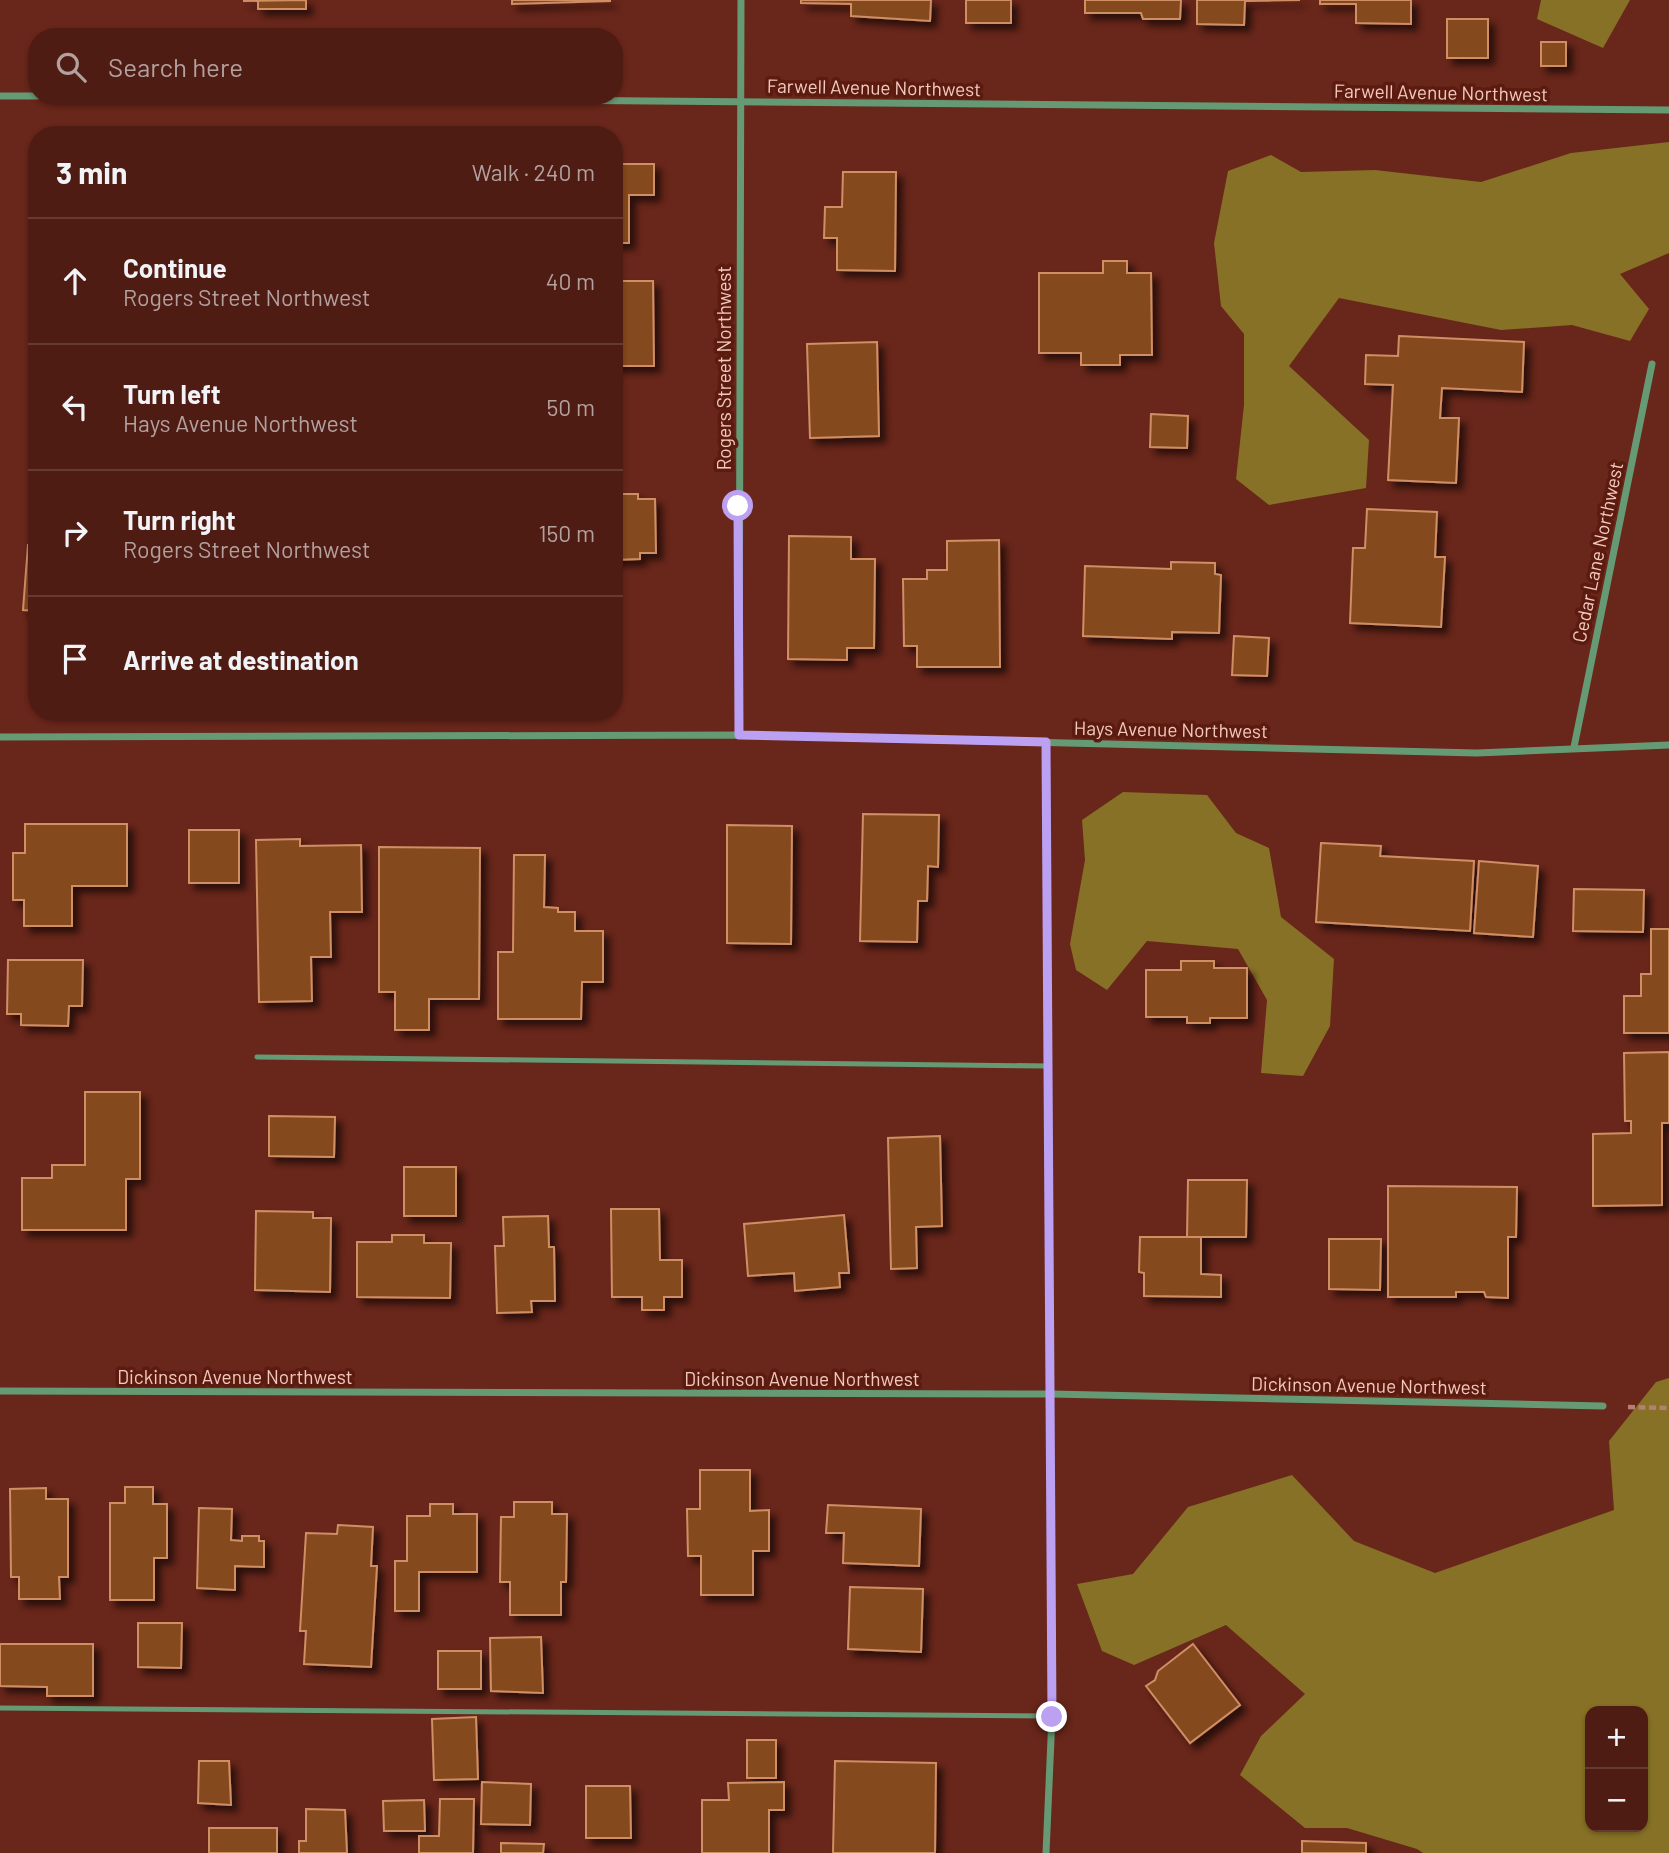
<!DOCTYPE html>
<meta charset="utf-8">
<style>
:root{--surface:#4f1c14;--page:#55251d;--text:#f1f3f6;--muted:#b3a1a0;--line:#663a34}
body{margin:0;font-family:Barlow,sans-serif;background:var(--page);color:var(--text)}
.controls{position:absolute;right:21px;bottom:21px;display:grid;overflow:hidden;border-radius:14px;box-shadow:0 2px 5px #0004}
.controls button{width:63px;height:63px;display:grid;place-items:center;padding:0;border:0;border-bottom:2px solid var(--line);background:var(--surface);color:var(--text);font:35px sans-serif}
.stop{position:absolute;width:21px;height:21px;margin:-16px;border:5px solid #bca0f2;border-radius:50%;background:#fff}
.stop.end{background:#bca0f2;border-color:#fff;box-shadow:0 2px 7px #0008}
.list{margin:0;padding:0;list-style:none}
h2{display:flex;justify-content:space-between;align-items:center;height:91px;margin:0;padding:0 28px;font-size:30px}
h2 small{font-size:23px;font-weight:400;color:var(--muted)}
.list li{display:grid;grid-template-columns:46px 1fr auto;gap:21px;align-items:center;box-sizing:border-box;height:126px;padding:0 28px;border-top:2px solid var(--line)}
.list b{display:block;font-size:26px;white-space:nowrap}
.list p{margin:0;font-size:23px;white-space:nowrap;color:var(--muted)}
.list em{font-size:23px;font-style:normal;color:var(--muted)}
.icon{flex:none;width:38px;height:38px;fill:none;stroke:currentColor;stroke-width:2;stroke-linecap:round;stroke-linejoin:round}
.map{position:relative;flex:none;width:1669px;height:1853px;overflow:hidden}
.search{position:absolute;background:var(--surface);box-shadow:0 2px 5px #0004;left:28px;top:28px;width:595px;height:77px;display:flex;align-items:center;gap:18px;box-sizing:border-box;padding:0 24px;border-radius:28px;color:var(--muted);font-size:26px}
.panel{position:absolute;background:var(--surface);box-shadow:0 2px 5px #0004;left:28px;top:126px;width:595px;height:595px;border-radius:28px}
.map>svg:first-child{display:block}
.forest{fill:#877126;fill-rule:evenodd}
.building{fill:#84481e;stroke:#d08e65;stroke-width:2;filter:url(#shadow)}
.lines{fill:none;stroke-linecap:round;stroke-linejoin:round}
.path{stroke:#b47f74;stroke-width:4.5;stroke-dasharray:7 3.5;stroke-linecap:butt}
.lane{stroke:#659a74;stroke-width:5}
.street{stroke:#659a74;stroke-width:7}
.route{stroke:#bca0f2;stroke-width:9}
.labels{text-anchor:middle;dominant-baseline:central;stroke-width:7;stroke-linejoin:round;paint-order:stroke}
.street-label{font-size:19px;fill:#f3c9c0;stroke:#5c1b0f}
</style>
<div class="map">
<svg width="1669" height="1853" viewBox="0 0 1669 1853">
<defs>
<filter id="shadow"><feDropShadow dx="6" dy="6" stdDeviation="3.5" flood-color="#0009"/></filter>
</defs>
<rect width="100%" height="100%" fill="#69261a"/>
<!-- forest -->
<g class="forest">
<path d="M1541,0H1630L1603,48L1537,19Z"/>
<path d="M1669,142V253L1620,274L1649,309L1630,341L1572,325L1501,330L1339,298L1289,366L1369,440L1366,488L1269,505L1236,479L1244,405V334L1221,306L1214,243L1228,171L1271,155L1301,172L1375,170L1481,182L1571,153Z"/>
<path d="M1123,792L1207,795L1236,833L1269,848L1281,917L1334,959L1330,1026L1303,1076L1261,1073L1267,1000L1238,949L1147,941L1107,990L1076,970L1070,944L1085,860L1082,820Z"/>
<path d="M1669,1378V1853H1423L1417,1849L1347,1828H1305L1240,1775L1261,1736L1305,1694L1226,1625L1134,1665L1102,1651L1077,1584L1133,1574L1188,1507L1292,1475L1354,1541L1435,1573L1614,1510L1609,1441L1656,1382ZM1643,1711V1827H1590V1711Z"/>
</g>
<!-- building -->
<g class="building">
<path d="M306,0V9H258V1H243Z"/>
<path d="M512,0H610V1L512,4Z"/>
<path d="M801,0H931L930,21L851,16V4L801,3Z"/>
<rect x="966" y="0" width="45" height="23"/>
<path d="M1085,0H1181L1180,19H1143L1141,13H1085Z"/>
<path d="M1197,0H1300L1245,1L1244,25L1197,24Z"/>
<path d="M1320,0H1411V24L1356,23V4H1320Z"/>
<rect x="1447" y="19" width="41" height="39"/>
<rect x="1541" y="42" width="25" height="24"/>
<path d="M614,164H654V195H629V243H614Z"/>
<path d="M843,172H896L895,271L837,270V238H824L825,207H842Z"/>
<path d="M31,176H37V282L29,281Z"/>
<path d="M1103,261H1127V273H1151L1152,355H1120V365H1081V353H1039V273H1103Z"/>
<path d="M614,281H653L654,366H614Z"/>
<path d="M1399,336L1524,342L1522,392L1442,388L1440,418H1459L1456,483L1388,480L1393,385L1365,384L1366,355L1398,356Z"/>
<path d="M877,342L879,436L810,438L807,344Z"/>
<path d="M1151,414L1188,416L1187,448L1150,447Z"/>
<path d="M614,494H638V499H655L656,553H640V559L614,560Z"/>
<path d="M1367,509L1437,512L1435,557H1445L1441,627L1350,623L1353,548H1365Z"/>
<path d="M789,536L851,537V559H875L874,648H847V660L788,659Z"/>
<path d="M999,540L1000,667H917V646H904L903,579H927V570H947V541Z"/>
<path d="M28,545H37V611L23,610Z"/>
<path d="M1171,562L1215,563V574L1221,575L1219,633L1172,632V639L1083,636L1085,566L1171,569Z"/>
<path d="M1234,636L1269,638L1267,676L1232,675Z"/>
<path d="M863,814L939,815L938,867L928,866L927,901H918L917,942L860,941Z"/>
<path d="M25,824H127V886H72V926H24V900H13V853H25Z"/>
<path d="M727,825L792,826L791,944L727,943Z"/>
<rect x="189" y="830" width="50" height="53"/>
<path d="M300,839V846L361,845L362,912H330L331,957H311L312,1001L259,1002L256,840Z"/>
<path d="M1321,843L1381,846L1380,856L1474,861L1470,931L1316,922Z"/>
<path d="M379,847L480,848L479,999H429V1030H395V992H379Z"/>
<path d="M514,855H545L544,907L558,908V912H575V931H603V982H582L581,1019H498V952H513Z"/>
<path d="M1479,861L1538,866L1533,937L1474,933Z"/>
<path d="M1574,889L1644,890L1643,932L1573,931Z"/>
<path d="M1651,929H1669V1033H1624V996H1641V974H1651Z"/>
<path d="M8,960H83L82,1006H69L68,1026L21,1025V1014H7Z"/>
<path d="M1181,961H1214V968H1247V1018H1210V1023H1187V1017H1146V970H1181Z"/>
<path d="M1669,1052V1123H1662V1205L1593,1206V1134L1631,1133V1121H1625L1624,1053Z"/>
<path d="M85,1092H140V1179H126V1230H22V1178H52V1165H85Z"/>
<path d="M269,1116L335,1117L334,1157L269,1156Z"/>
<path d="M940,1136L942,1226L916,1227L917,1268L891,1269L888,1138Z"/>
<rect x="404" y="1167" width="52" height="49"/>
<path d="M1188,1180H1247L1246,1237H1187Z"/>
<path d="M1388,1186L1517,1187L1516,1237H1508V1298L1486,1297L1484,1292H1456V1297H1388Z"/>
<path d="M611,1209H659L660,1260H682V1297H664V1310H642V1297H612Z"/>
<path d="M256,1211L313,1212V1218H331L330,1292L255,1290Z"/>
<path d="M844,1215L849,1273H839L840,1287L795,1291L794,1273L748,1276L744,1224Z"/>
<path d="M548,1216L549,1247H554L555,1301H531L532,1312L497,1313L495,1246H504L503,1217Z"/>
<path d="M392,1235H424V1243H451L450,1298L357,1297V1242H392Z"/>
<path d="M1140,1237H1201V1274L1221,1275V1297L1144,1296V1273L1139,1272Z"/>
<path d="M1329,1239H1381L1380,1290L1329,1289Z"/>
<path d="M700,1470H750V1511L769,1510V1551H753V1595H701V1556H688L687,1509H700Z"/>
<path d="M125,1487H153V1504H167V1558H154V1600H110V1503H125Z"/>
<path d="M46,1488V1499H68V1577H59L60,1599H19V1577H11L10,1489Z"/>
<path d="M514,1502H552V1514H567L566,1582H561V1615H510V1582H500L501,1517H514Z"/>
<path d="M430,1504H453V1514H477V1572H419V1611H395V1561H407V1516H430Z"/>
<path d="M828,1505L921,1509L919,1566L843,1563L844,1533H826Z"/>
<path d="M199,1508L232,1509L231,1540L242,1541V1536H259V1541H264V1567L235,1566V1590L197,1588Z"/>
<path d="M338,1525L373,1527L371,1566H377L371,1667L304,1664L306,1631H300L306,1533L337,1534Z"/>
<path d="M850,1587L923,1589L921,1652L848,1649Z"/>
<path d="M138,1623H182L181,1668L138,1667Z"/>
<path d="M541,1637L543,1693L491,1691L490,1638Z"/>
<path d="M0,1644H93V1696H47V1687L0,1686Z"/>
<path d="M1193,1644L1240,1705L1190,1743L1146,1686L1155,1680L1158,1671Z"/>
<rect x="438" y="1651" width="43" height="38"/>
<path d="M476,1717L478,1779L434,1780L432,1719Z"/>
<rect x="747" y="1740" width="29" height="38"/>
<path d="M199,1761H229L231,1805L198,1803Z"/>
<path d="M835,1761L936,1763L935,1853H833Z"/>
<path d="M482,1782L531,1784L530,1825L481,1824Z"/>
<path d="M784,1782V1810H769V1853H702V1800H729L728,1783Z"/>
<path d="M586,1786H630L631,1838H586Z"/>
<path d="M440,1799H474L473,1853H419V1836H439Z"/>
<path d="M424,1800L425,1831H384L383,1801Z"/>
<path d="M306,1809L345,1810L347,1853H299V1841H306Z"/>
<rect x="209" y="1828" width="68" height="25"/>
<path d="M1302,1841L1366,1843V1853H1302Z"/>
<path d="M501,1843L544,1844L543,1853H501Z"/>
</g>
<g class="lines">
<!-- path -->
<path class="path" d="M1628,1407L1669,1408"/>
<!-- lane -->
<g class="lane">
<path d="M257,1057L1049,1066"/>
<path d="M0,1708L1052,1716"/>
</g>
<!-- street -->
<g class="street">
<path d="M0,96H37"/>
<path d="M80,96L1669,110"/>
<path d="M739,735L741,0"/>
<path d="M0,737L739,735L1477,753L1669,745"/>
<path d="M1574,747L1652,364"/>
<path d="M0,1391L1051,1394L1603,1406"/>
<path d="M1046,1853L1052,1716L1046,742"/>
</g>
</g>
<g class="lines">
<!-- route -->
<path class="route" d="M738,506L739,735L1046,742L1052,1717"/>
</g>
<g class="labels">
<!-- street labels -->
<g class="street-label">
<text transform="translate(874 87) rotate(1)">Farwell Avenue Northwest</text>
<text transform="translate(1441 92) rotate(1)">Farwell Avenue Northwest</text>
<text transform="translate(723 368) rotate(-90)">Rogers Street Northwest</text>
<text transform="translate(1597 552) rotate(-78)">Cedar Lane Northwest</text>
<text transform="translate(1171 729) rotate(1)">Hays Avenue Northwest</text>
<text x="235" y="1376">Dickinson Avenue Northwest</text>
<text x="802" y="1378">Dickinson Avenue Northwest</text>
<text transform="translate(1369 1385) rotate(1)">Dickinson Avenue Northwest</text>
</g>
</g>
</svg>
<div class="controls">
<button>+</button>
<button>−</button>
</div>
<div class="stop" style="left:738px;top:506px"></div>
<div class="stop end" style="left:1052px;top:1717px"></div>
<div class="search"><svg class="icon" aria-label="search" viewBox="0 0 24 24"><circle cx="10" cy="10" r="6"/><path d="M15 15l6 6"/></svg>Search here</div>
<section class="panel">
<h2>3 min<small>Walk · 240 m</small></h2>
<ul class="list">
<li><svg class="icon" aria-label="ahead" viewBox="0 0 24 24"><path d="M12 20V5M6 11l6-6 6 6"/></svg><div><b>Continue</b><p>Rogers Street Northwest</p></div><em>40 m</em></li>
<li><svg class="icon" aria-label="left" viewBox="0 0 24 24"><path d="M17 20v-9H6M10 6l-5 5 5 5"/></svg><div><b>Turn left</b><p>Hays Avenue Northwest</p></div><em>50 m</em></li>
<li><svg class="icon" aria-label="right" viewBox="0 0 24 24"><path d="M7 20v-9h11M14 6l5 5-5 5"/></svg><div><b>Turn right</b><p>Rogers Street Northwest</p></div><em>150 m</em></li>
<li><svg class="icon" aria-label="arrive" viewBox="0 0 24 24"><path d="M6 21V4h12l-3 4 3 4H6"/></svg><div><b>Arrive at destination</b></div></li>
</ul>
</section>
</div>
